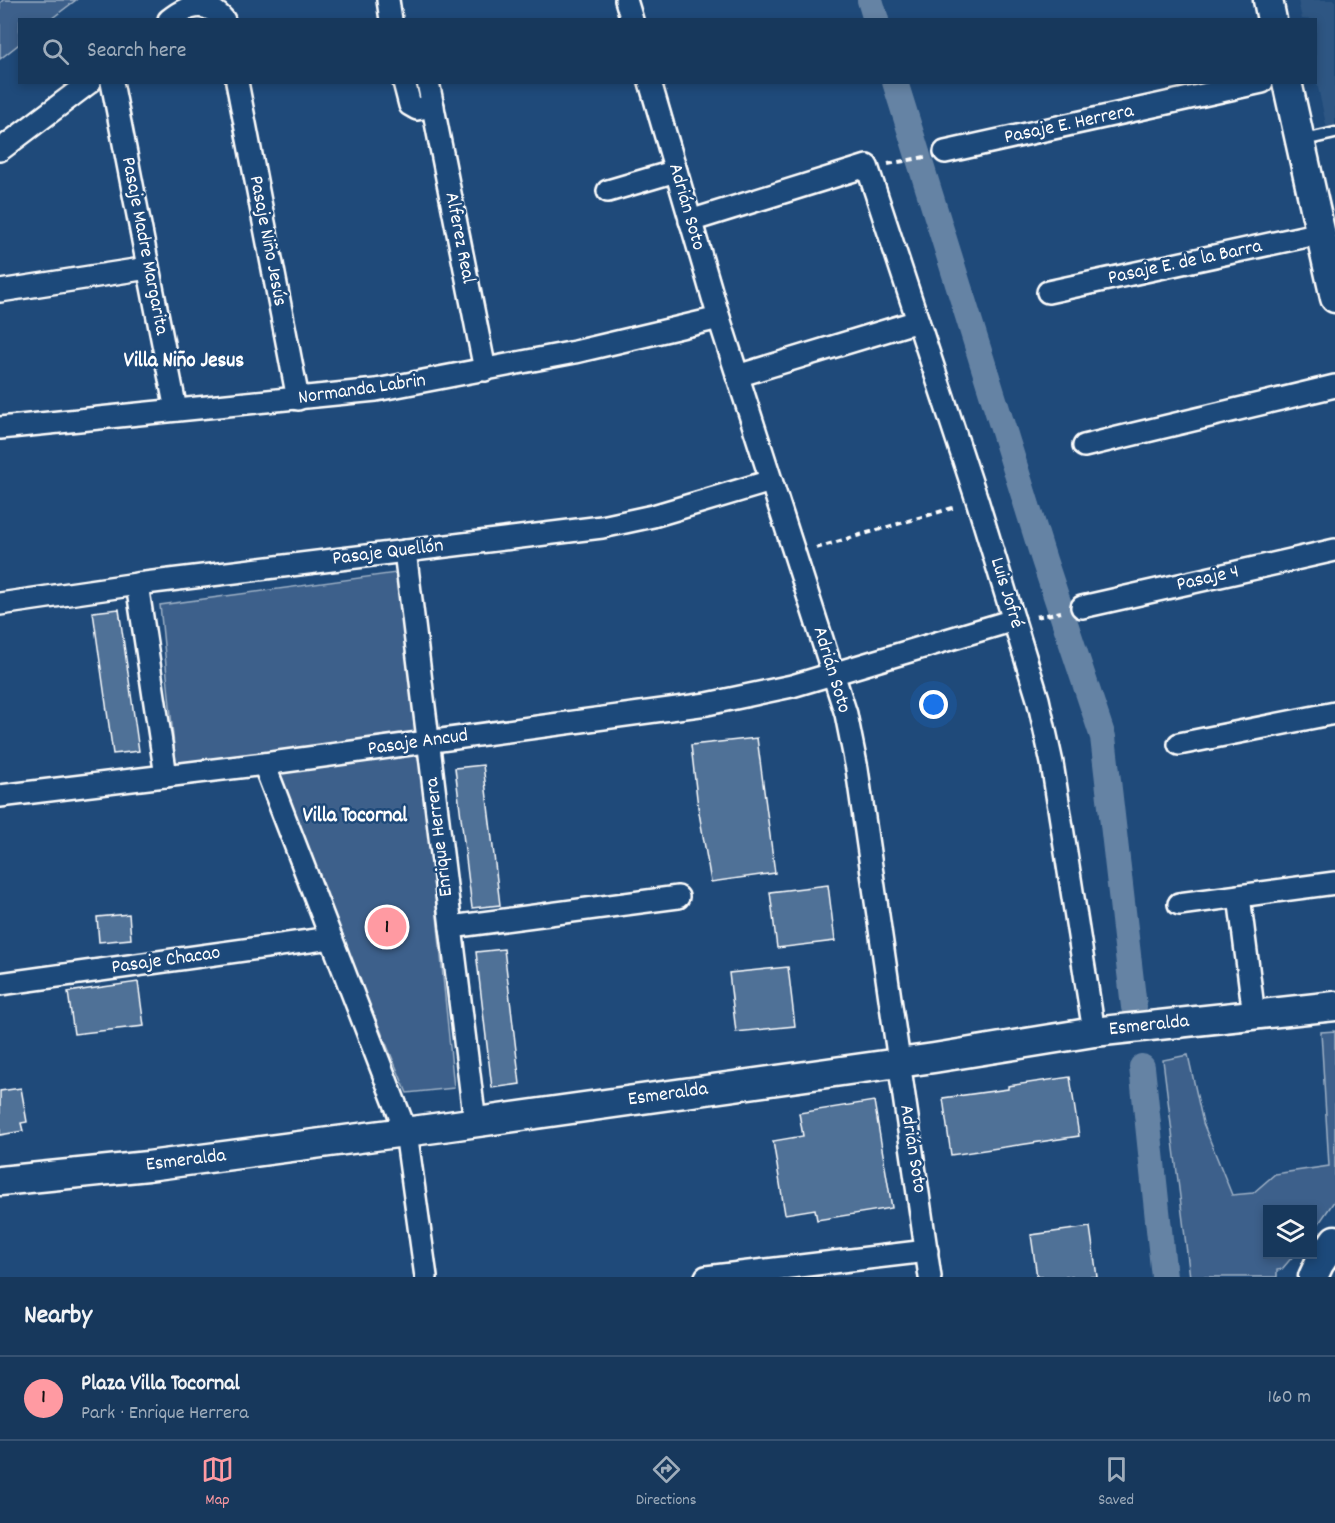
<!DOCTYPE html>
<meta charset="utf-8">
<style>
:root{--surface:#17385c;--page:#244365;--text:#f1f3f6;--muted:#9eacbb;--line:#365272;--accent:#ff9aa2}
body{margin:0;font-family:Dekko,sans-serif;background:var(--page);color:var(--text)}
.controls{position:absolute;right:18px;bottom:18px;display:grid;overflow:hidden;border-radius:0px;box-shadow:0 3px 9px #0003}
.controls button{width:54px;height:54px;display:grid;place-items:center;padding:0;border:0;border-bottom:2px solid var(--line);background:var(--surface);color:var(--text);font:30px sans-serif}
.you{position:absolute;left:934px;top:705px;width:21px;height:21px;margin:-15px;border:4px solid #fff;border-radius:50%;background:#1a73e8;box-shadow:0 0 0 9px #1a73e833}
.badge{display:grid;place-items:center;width:39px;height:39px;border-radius:50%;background:var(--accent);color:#111;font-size:20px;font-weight:700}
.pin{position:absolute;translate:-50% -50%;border:3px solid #fff;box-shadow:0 2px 6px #0006}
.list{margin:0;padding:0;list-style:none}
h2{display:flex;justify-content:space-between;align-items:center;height:78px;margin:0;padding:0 24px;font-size:26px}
h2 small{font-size:20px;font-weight:400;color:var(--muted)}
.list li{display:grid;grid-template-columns:39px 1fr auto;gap:18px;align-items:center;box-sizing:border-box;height:84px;padding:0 24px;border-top:2px solid var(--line)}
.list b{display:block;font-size:22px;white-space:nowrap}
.list p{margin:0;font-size:20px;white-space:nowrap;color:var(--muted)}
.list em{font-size:20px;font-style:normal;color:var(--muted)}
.icon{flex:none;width:33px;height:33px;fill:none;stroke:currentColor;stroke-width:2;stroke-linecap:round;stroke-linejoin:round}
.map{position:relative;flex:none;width:1335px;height:1277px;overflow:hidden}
.search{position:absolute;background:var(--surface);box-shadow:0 3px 9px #0003;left:18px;right:18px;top:18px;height:66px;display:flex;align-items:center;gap:15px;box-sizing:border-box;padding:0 21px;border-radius:0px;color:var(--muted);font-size:22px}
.sheet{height:162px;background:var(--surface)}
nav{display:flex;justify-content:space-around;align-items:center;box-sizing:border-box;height:84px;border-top:2px solid var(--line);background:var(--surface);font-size:16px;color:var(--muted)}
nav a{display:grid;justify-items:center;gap:3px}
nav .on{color:var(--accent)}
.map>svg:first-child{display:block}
.built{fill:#2e5683}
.green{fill:#3c618b;stroke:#9eb0c5;stroke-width:1.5}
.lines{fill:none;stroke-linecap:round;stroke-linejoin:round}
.canal{stroke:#6583a4;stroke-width:26}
.building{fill:#507197;stroke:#fff;stroke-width:1.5}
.lane-casing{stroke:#fff;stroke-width:15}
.street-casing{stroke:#fff;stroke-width:26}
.secondary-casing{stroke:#fff;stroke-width:33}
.path{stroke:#fff;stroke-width:4;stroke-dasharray:6 4.5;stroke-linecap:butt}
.lane{stroke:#1f4a7a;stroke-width:10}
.street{stroke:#1f4a7a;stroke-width:21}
.secondary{stroke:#1f4a7a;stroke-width:28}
.labels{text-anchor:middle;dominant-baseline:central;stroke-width:5;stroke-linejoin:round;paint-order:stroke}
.street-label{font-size:20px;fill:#fff;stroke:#1f4a7a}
.neighbourhood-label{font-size:21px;font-weight:bold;fill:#fff;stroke:#1f4a7a}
</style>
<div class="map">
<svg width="1335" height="1277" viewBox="0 0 1335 1277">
<rect width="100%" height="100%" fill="#1f4a7a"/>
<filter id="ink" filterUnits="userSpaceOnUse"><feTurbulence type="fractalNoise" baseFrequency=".0167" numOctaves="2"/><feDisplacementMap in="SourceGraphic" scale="12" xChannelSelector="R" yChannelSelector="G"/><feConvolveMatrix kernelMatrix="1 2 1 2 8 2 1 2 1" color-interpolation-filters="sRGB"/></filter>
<g filter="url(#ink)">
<!-- built -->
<path class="built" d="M1298,0H1335V141L1330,143L1316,78V20L1302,19Z"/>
<!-- green -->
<g class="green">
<path d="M3,0H76L51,19L20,20L19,44L0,59V3Z"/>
<path d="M403,572L454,1088L407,1093L264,755L176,766L160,605Z"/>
<path d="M1335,1031V1200L1313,1232L1312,1210H1268V1254L1294,1255L1282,1269L1277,1270V1277H1190L1163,1060L1188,1055L1203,1123L1232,1195L1253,1193L1275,1174L1329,1166L1321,1032Z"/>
</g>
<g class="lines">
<!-- canal -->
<g class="canal">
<path d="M870,0L876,20"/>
<path d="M895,82L1044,560L1103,737L1134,1007"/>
<path d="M1142,1067L1164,1277"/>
</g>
</g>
<!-- building -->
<g class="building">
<path d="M119,609L139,751L113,754L93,612Z"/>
<path d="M757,738L775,873L711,882L698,807L691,745Z"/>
<path d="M483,765L500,905L472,908L455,768Z"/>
<path d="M828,885L835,941L777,948L770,892Z"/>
<path d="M129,914L131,939L99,942L97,917Z"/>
<path d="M504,949L520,1084L492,1088L476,952Z"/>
<path d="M788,967L795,1026L736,1032L729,973Z"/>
<path d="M138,982L144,1026L74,1034L68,992Z"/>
<path d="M1070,1077L1079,1136L951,1155L943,1098L1008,1089V1086Z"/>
<path d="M21,1088L27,1122L21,1123L23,1131L0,1135V1091Z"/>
<path d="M874,1101L892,1208L817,1220L815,1209L785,1214L773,1141L803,1136L799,1113Z"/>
<path d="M1090,1227L1097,1277H1037L1031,1235Z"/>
</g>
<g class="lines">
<defs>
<path id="lane" d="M1300,141L1335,133"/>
<g id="street">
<path d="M388,0L391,20"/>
<path d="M626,0L632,20"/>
<path d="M169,20C189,4 207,0 224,20"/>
<path d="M112,82L176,410"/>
<path d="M237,82L298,399"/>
<path d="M404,82L410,105L417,109L433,106"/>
<path d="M428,82L485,370"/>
<path d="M650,82L719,318L846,714L857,769L930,1277"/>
<path d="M0,150L90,82"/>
<path d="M945,152L1262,82"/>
<path d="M608,191L676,171"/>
<path d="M690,221L867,166L977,500L1038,699L1052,763L1094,1032"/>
<path d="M0,291L148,268"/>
<path d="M1048,292L1321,233"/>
<path d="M737,376L918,321"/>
<path d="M0,428L376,390L575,352L719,318"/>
<path d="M1084,446L1335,386"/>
<path d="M405,551L475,1123"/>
<path d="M137,584L166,776"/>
<path d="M0,604L137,584L602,527L653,516L771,481"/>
<path d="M1082,607L1335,550"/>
<path d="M1179,744L1335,713"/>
<path d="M264,764L406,1132L426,1277"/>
<path d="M0,796L264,764L707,704L792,686L1014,620"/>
<path d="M1239,896L1254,1016"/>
<path d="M1179,904L1335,883"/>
<path d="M451,927L678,897"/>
<path d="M0,984L331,938"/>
<path d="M706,1277L927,1251"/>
</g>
<g id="secondary">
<path d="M1268,0L1272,20"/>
<path d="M1287,82L1335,298"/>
<path d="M0,1181L148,1166L435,1128L934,1058L1094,1032L1335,1006"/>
<path d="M1313,1277L1319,1264L1335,1240"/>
</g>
</defs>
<!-- lane casing -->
<use href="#lane" class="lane-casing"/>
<!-- street casing -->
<use href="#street" class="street-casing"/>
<!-- secondary casing -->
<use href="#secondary" class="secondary-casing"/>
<!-- path -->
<g class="path">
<path d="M888,164L925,157"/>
<path d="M816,548L956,507"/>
<path d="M1036,617L1061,612"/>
</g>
<!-- lane -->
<use href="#lane" class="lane"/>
<!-- street -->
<use href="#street" class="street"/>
<!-- secondary -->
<use href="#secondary" class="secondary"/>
</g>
</g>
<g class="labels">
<!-- street labels -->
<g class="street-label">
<text transform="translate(1069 125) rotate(-12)">Pasaje E. Herrera</text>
<text transform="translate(686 207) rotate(74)">Adrián Soto</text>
<text transform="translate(459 238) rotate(79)">Alferez Real</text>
<text transform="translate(267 241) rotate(79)">Pasaje Niño Jesús</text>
<text transform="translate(144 246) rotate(79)">Pasaje Madre Margarita</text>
<text transform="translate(1185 263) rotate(-12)">Pasaje E. de la Barra</text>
<text transform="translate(362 390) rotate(-8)">Normanda Labrin</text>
<text transform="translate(388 553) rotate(-7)">Pasaje Quellón</text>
<text transform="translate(1208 579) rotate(-13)">Pasaje 4</text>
<text transform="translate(1006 593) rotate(73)">Luis Jofré</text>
<text transform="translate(831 670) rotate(73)">Adrián Soto</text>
<text transform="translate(418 743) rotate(-8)">Pasaje Ancud</text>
<text transform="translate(440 837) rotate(-97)">Enrique Herrera</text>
<text transform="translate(166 961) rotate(-8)">Pasaje Chacao</text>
<text transform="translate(1149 1026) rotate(-6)">Esmeralda</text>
<text transform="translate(668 1095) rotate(-8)">Esmeralda</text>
<text transform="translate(912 1149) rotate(81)">Adrián Soto</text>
<text transform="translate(186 1161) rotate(-7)">Esmeralda</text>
</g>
<!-- neighbourhood labels -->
<g class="neighbourhood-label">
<text x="184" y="362">Villa Niño Jesus</text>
<text x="355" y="817">Villa Tocornal</text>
</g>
</g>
</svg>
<div class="controls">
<button><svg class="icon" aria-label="layers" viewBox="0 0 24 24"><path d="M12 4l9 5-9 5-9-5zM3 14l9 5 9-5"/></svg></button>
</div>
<div class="you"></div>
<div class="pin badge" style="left:387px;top:927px">1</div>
<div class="search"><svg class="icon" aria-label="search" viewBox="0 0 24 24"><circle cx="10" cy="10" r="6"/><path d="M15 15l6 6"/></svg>Search here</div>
</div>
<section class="sheet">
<h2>Nearby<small></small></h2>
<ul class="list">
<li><span class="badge">1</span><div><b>Plaza Villa Tocornal</b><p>Park · Enrique Herrera</p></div><em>160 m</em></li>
</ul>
</section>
<nav>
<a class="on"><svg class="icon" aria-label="map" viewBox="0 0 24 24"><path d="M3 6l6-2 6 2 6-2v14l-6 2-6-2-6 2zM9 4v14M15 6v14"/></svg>Map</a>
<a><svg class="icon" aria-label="directions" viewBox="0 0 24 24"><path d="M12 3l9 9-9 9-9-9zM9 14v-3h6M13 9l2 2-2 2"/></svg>Directions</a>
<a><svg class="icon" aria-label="saved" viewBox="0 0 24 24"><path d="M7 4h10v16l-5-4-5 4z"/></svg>Saved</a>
</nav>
